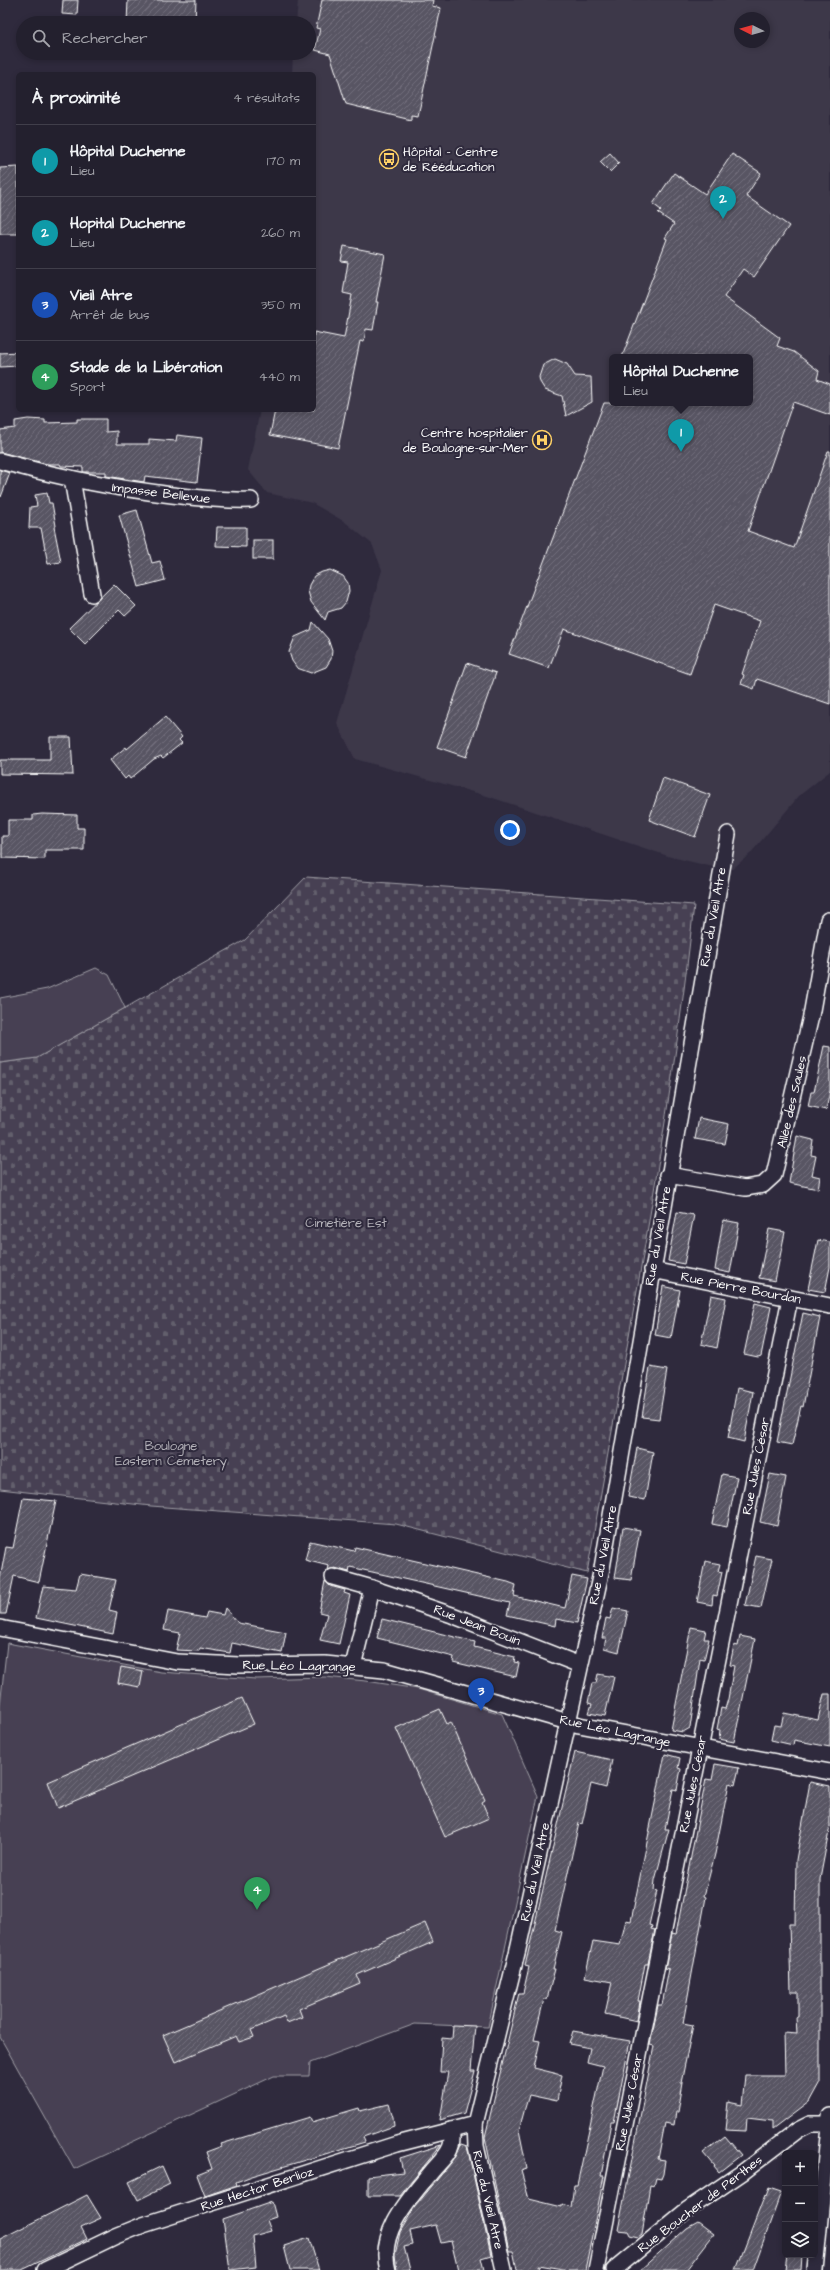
<!DOCTYPE html>
<html lang="fr">
<meta charset="utf-8">
<style>
:root{--surface:#23202e;--page:#2b2836;--text:#f1f3f6;--muted:#a3a3aa;--line:#403e4a;--accent:#ffd166}
body{margin:0;font-family:"Architects Daughter",sans-serif;background:var(--page);color:var(--text)}
.controls{position:absolute;right:12px;bottom:12px;display:grid;overflow:hidden;border-radius:6px;box-shadow:0 2px 6px #0003}
.controls button{width:36px;height:36px;display:grid;place-items:center;padding:0;border:0;border-bottom:1px solid var(--line);background:var(--surface);color:var(--text);font:20px sans-serif}
.compass{position:absolute;left:734px;top:12px;width:36px;height:36px;border-radius:50%;background:var(--surface);box-shadow:0 2px 6px #0003;rotate:275deg}
.you{position:absolute;left:510px;top:830px;width:14px;height:14px;margin:-10px;border:3px solid #fff;border-radius:50%;background:#1a73e8;box-shadow:0 0 0 6px #1a73e833}
.badge{display:grid;place-items:center;width:26px;height:26px;border-radius:50%;background:var(--accent);color:#fff;font-size:13px;font-weight:700}
.pin{position:absolute;translate:-50% -33px;filter:drop-shadow(0 1px 2px #0008)}
.pin::after{content:'';position:absolute;top:21px;width:14px;height:12px;background:inherit;clip-path:polygon(0 0,100% 0,50% 100%)}
.popup{position:absolute;left:609px;top:354px;width:144px;height:52px;box-sizing:border-box;display:grid;place-content:center;border-radius:6px;background:var(--surface);filter:drop-shadow(0 1px 3px #0005);font-size:13px;white-space:nowrap;color:var(--muted)}
.popup b{font-size:15px;color:var(--text)}
.popup::after{content:'';position:absolute;left:50%;top:100%;margin-left:-8px;border:8px solid transparent;border-top-color:var(--surface)}
.list{margin:0;padding:0;list-style:none}
h2{display:flex;justify-content:space-between;align-items:center;height:52px;margin:0;padding:0 16px;font-size:17px}
h2 small{font-size:13px;font-weight:400;color:var(--muted)}
.list li{display:grid;grid-template-columns:26px 1fr auto;gap:12px;align-items:center;box-sizing:border-box;height:72px;padding:0 16px;border-top:1px solid var(--line)}
.list b{display:block;font-size:15px;white-space:nowrap}
.list p{margin:0;font-size:13px;white-space:nowrap;color:var(--muted)}
.list em{font-size:13px;font-style:normal;color:var(--muted)}
.icon{flex:none;width:22px;height:22px;fill:none;stroke:currentColor;stroke-width:2;stroke-linecap:round;stroke-linejoin:round}
.map{position:relative;flex:none;width:830px;height:2270px;overflow:hidden}
.search{position:absolute;background:var(--surface);box-shadow:0 2px 6px #0003;left:16px;top:16px;width:300px;height:44px;display:flex;align-items:center;gap:10px;box-sizing:border-box;padding:0 14px;border-radius:22px;color:var(--muted);font-size:15px}
.panel{position:absolute;background:var(--surface);box-shadow:0 2px 6px #0003;left:16px;top:72px;width:300px;height:340px;border-radius:6px}
.map>svg:first-child{display:block}
.built{fill:#3c3749;fill-rule:evenodd}
.cemetery{fill:url(#cemetery-stones);stroke:#a2a0a8}
.green{fill:#464152;stroke:#a2a0a8}
.building{fill:url(#building-hatch);stroke:#fff}
.lines{fill:none;stroke-linecap:round;stroke-linejoin:round}
.street-casing{stroke:#fff;stroke-width:18}
.street{stroke:#2f2a3d;stroke-width:15}
.labels{text-anchor:middle;dominant-baseline:central;stroke-width:4;stroke-linejoin:round;paint-order:stroke}
.poi-label{font-size:13px;fill:#fff;stroke:#2f2a3d;text-anchor:start}
.street-label{font-size:13px;fill:#fff;stroke:#2f2a3d}
.park-label{font-size:13px;fill:#b5b3ba;stroke:#2f2a3d}
</style>
<div class="map">
<svg width="830" height="2270" viewBox="0 0 830 2270">
<defs>
<pattern id="cemetery-stones" width="16" height="16" patternUnits="userSpaceOnUse"><rect width="16" height="16" fill="#464152"/><path d="M2 7V4a2 2 0 0 1 4 0v3zM10 15v-3a2 2 0 0 1 4 0v3z" fill="#625e6c"/></pattern>
<pattern id="building-hatch" width="6" height="6" patternUnits="userSpaceOnUse"><rect width="6" height="6" fill="#595564"/><path d="M-1 1l2-2M0 6l6-6M5 7l2-2" fill="none" stroke="#726e7b"/></pattern>
</defs>
<rect width="100%" height="100%" fill="#2f2a3d"/>
<filter id="ink" filterUnits="userSpaceOnUse"><feTurbulence type="fractalNoise" baseFrequency=".025" numOctaves="2"/><feDisplacementMap in="SourceGraphic" scale="8" xChannelSelector="R" yChannelSelector="G"/><feConvolveMatrix kernelMatrix="1 2 1 2 8 2 1 2 1" color-interpolation-filters="sRGB"/></filter>
<g filter="url(#ink)">
<!-- built -->
<path class="built" d="M298,0H830V771L799,796L750,854L730,871L671,857L487,796L355,759L337,723L382,570L372,544L345,522L312,503L267,493L248,470L260,410H314V74H292L293,53H309V23H296ZM740,18H764V42H740ZM612,357H750V403H612Z"/>
<!-- cemetery -->
<path class="cemetery" d="M306,877L694,905C670,1129 625,1351 587,1573L396,1524L151,1506L0,1489V1063L37,1058L245,940Z"/>
<!-- green -->
<g class="green">
<path d="M96,968L109,975L125,1008L37,1058L0,1063V998L47,989Z"/>
<path d="M7,1643L161,1672L256,1679L325,1677L366,1681L418,1689L502,1714L538,1796L488,2027L415,2024L310,2063L309,2076H274L74,2169L0,2037V1706Z"/>
</g>
<!-- building -->
<g class="building">
<path d="M63,0H78L77,15L62,14Z"/>
<path d="M128,0H196L195,23H127Z"/>
<path d="M322,0H433L432,6L441,8L418,116L411,115V120L346,104L330,54L315,50L320,29L316,28Z"/>
<path d="M610,153L619,163L610,172L600,162Z"/>
<path d="M732,154L761,173L746,196L789,226L754,277L743,269L724,297L780,338L777,346L794,352L819,371L817,379L830,384V415L793,402L748,531L794,548L828,451H830V704L757,679L754,689L741,684L744,675L742,674L760,621L714,605L690,674L564,629L549,668L509,654L604,403H750V357H622L667,239L665,238L674,224L658,213L661,210L653,204L674,173L705,194Z"/>
<path d="M18,167V234H0V168Z"/>
<path d="M344,246L385,254L376,302H378L373,330L366,329L364,342L360,341L338,448L270,435L275,410H314V332L344,338L352,295L343,293L348,262L341,261Z"/>
<path d="M18,352V366L0,367V353Z"/>
<path d="M555,359L567,364L575,376L591,377L592,402L566,416L562,396L545,390L540,382L539,377L543,365Z"/>
<path d="M28,419L45,420V423L77,422V419H106V432L117,431V444H149V439L176,441L177,435L202,438L197,482L145,476L144,482L106,476V472H83V467L61,466L60,464H47L0,452V430L15,428V421Z"/>
<path d="M0,470L10,473L1,497L0,496Z"/>
<path d="M47,493L49,503H52L56,526L54,527L61,562L48,564L41,528H29L30,507L37,506L35,495Z"/>
<path d="M137,510L152,563L160,561L165,580L139,587L119,515Z"/>
<path d="M217,527H246V547L216,546Z"/>
<rect x="253" y="540" width="20" height="19"/>
<path d="M330,570L343,576L348,583L349,591L346,602L341,608L328,612L325,620L311,602L308,591L309,585L314,576L322,572Z"/>
<path d="M114,584L136,606L125,616L119,610L85,644L69,628Z"/>
<path d="M313,622L328,639L332,651L331,659L326,667L311,673L297,668L292,661L289,652L295,637L311,630Z"/>
<path d="M467,663L496,673L466,757L437,747Z"/>
<path d="M165,717L182,737L179,740L182,743L163,758L161,756L154,759L130,779L128,776L125,779L110,760L126,747L127,749Z"/>
<path d="M50,737H71L73,775L0,774V760H50Z"/>
<path d="M663,778L710,795L695,837L649,820Z"/>
<path d="M42,814L77,815V828H84V850H45V859L2,858V836H8V820H33V815Z"/>
<path d="M824,1046L830,1047V1091L826,1110L808,1106L811,1092H814Z"/>
<path d="M699,1118L729,1124L725,1144L695,1139Z"/>
<path d="M797,1136L813,1140L811,1155L816,1156L812,1175L820,1177L818,1189L789,1183Z"/>
<path d="M677,1212L694,1215L684,1264L668,1261Z"/>
<path d="M723,1220L739,1223L730,1273L715,1270Z"/>
<path d="M769,1229L785,1232L775,1281L759,1278Z"/>
<path d="M818,1240L830,1242V1267L825,1292L808,1289Z"/>
<path d="M663,1286L680,1290L671,1338L655,1335Z"/>
<path d="M711,1295L726,1298L717,1348L701,1344Z"/>
<path d="M755,1303L771,1307L761,1356L758,1357L744,1354Z"/>
<path d="M803,1313L820,1317L803,1407L801,1406L792,1445L777,1442Z"/>
<path d="M650,1367L667,1370L659,1419L642,1417Z"/>
<path d="M737,1388L753,1392L744,1442L728,1438Z"/>
<path d="M637,1448L653,1452L645,1500L628,1497Z"/>
<path d="M722,1474L737,1477L727,1527L712,1524Z"/>
<path d="M770,1474L786,1477L777,1526L760,1522Z"/>
<path d="M23,1498L56,1501L39,1582L14,1576L6,1614H0V1579L6,1547L13,1548Z"/>
<path d="M623,1527L640,1530L631,1580L615,1578Z"/>
<path d="M310,1541L354,1551L355,1547L508,1582L516,1585L514,1596L565,1608L572,1576L587,1579L577,1623L556,1619L555,1626L507,1615L510,1603L350,1567L349,1572L335,1568L328,1570L329,1566L305,1560Z"/>
<path d="M756,1556L772,1559L761,1608L745,1605Z"/>
<path d="M705,1561L720,1564L718,1571L722,1572L717,1596L713,1595L712,1605L697,1602Z"/>
<path d="M80,1574L116,1580L109,1610L117,1612L113,1634L36,1618L43,1586L76,1589Z"/>
<path d="M325,1581L330,1586L345,1590L344,1593L350,1595L339,1644L320,1640L327,1614L319,1612Z"/>
<path d="M225,1608L238,1623L286,1632L282,1653L232,1643L230,1653L200,1648L199,1651L176,1650L180,1633L164,1630L168,1611L205,1618L207,1612L223,1615Z"/>
<path d="M613,1608L628,1611L619,1652L604,1648L606,1638H602L606,1618L610,1619Z"/>
<path d="M382,1619L475,1642L474,1647L515,1657L514,1662L519,1663L516,1677L453,1662L454,1657L377,1638Z"/>
<path d="M691,1627L706,1630L704,1639H709L704,1660L700,1659L690,1728L683,1732L671,1730Z"/>
<path d="M740,1636L755,1639L734,1742L719,1739L720,1730L717,1729L721,1708L725,1709L728,1699L734,1666L730,1665L734,1645L738,1646Z"/>
<path d="M121,1667L143,1671L140,1687L118,1683Z"/>
<path d="M598,1674L614,1677L605,1716L589,1713L592,1704L588,1703L592,1683H596Z"/>
<path d="M824,1694H830V1747L794,1740L793,1745L771,1740L774,1725L781,1726L784,1713L818,1720Z"/>
<path d="M242,1698L254,1724L58,1808L48,1782Z"/>
<path d="M440,1709L447,1724L451,1722L485,1800L482,1802L489,1818L445,1837L396,1728Z"/>
<path d="M575,1752L612,1760L606,1788L591,1784L582,1824L579,1823L555,1930L562,1932L553,1969H555L547,1999H544L534,2040L540,2041L534,2068L562,2075L557,2101L529,2095L525,2108L519,2130L527,2169L521,2171L529,2199L562,2207V2204L571,2207L574,2185H577L603,2066L587,2062L590,2048L569,2044L573,2031L630,2041L614,2122H611L601,2176H604L585,2270H568L539,2265L540,2270H517L513,2251H509L485,2137L519,1993H523L529,1967L525,1966Z"/>
<path d="M665,1754L680,1758L678,1768L681,1769L677,1790L673,1789L665,1829H669L655,1880L654,1890L657,1891L649,1925L652,1926L651,1929L655,1930L648,1964H645L638,2001H640L637,2021L605,2014L612,1982L585,1977L593,1941L620,1945L626,1920L631,1921Z"/>
<path d="M715,1764L739,1768L735,1785L729,1783L715,1854L704,1896L706,1897L683,2023L693,2025L681,2083H683L678,2112H676L674,2125L665,2123L658,2159L665,2160L663,2174L661,2179L656,2178L654,2186L650,2185L642,2234L638,2237L630,2235L628,2231L618,2230L654,2046L650,2045L658,2005H662L669,1969L665,1968L672,1933L676,1934L706,1779L712,1780Z"/>
<path d="M810,1782L830,1786V1826L820,1879V2082L809,2102L772,2130V2121L747,2118L746,2131L725,2130L728,2102L742,2105L745,2075H785L784,2033L797,2034L796,2017H798V1992H791L789,1924H795L796,1860Z"/>
<path d="M425,1923L433,1942L357,1975L360,1983L299,2009L302,2017L287,2023L284,2016L251,2030L254,2037L239,2042L236,2036L175,2062L163,2035Z"/>
<path d="M453,2025L475,2026L471,2071H475L464,2113L440,2120L448,2072H440L442,2038L452,2039Z"/>
<path d="M389,2104L393,2117L394,2126L363,2137L365,2142L252,2176L236,2182L237,2185L205,2196L197,2175L212,2169L206,2152L222,2146L221,2144L310,2117L312,2122L359,2108L360,2111Z"/>
<path d="M725,2136L741,2155L719,2172L703,2153Z"/>
<path d="M461,2144L467,2146L491,2255L481,2258L484,2270H458L451,2241L441,2243L436,2225L410,2231L413,2245L404,2247L410,2270H397L395,2255L400,2232L414,2208L454,2159Z"/>
<path d="M441,2145L400,2196H368V2176L403,2172L400,2158Z"/>
<path d="M162,2166L170,2184L138,2200L129,2182Z"/>
<path d="M769,2188L781,2192L753,2270H736L765,2195L766,2196Z"/>
<path d="M87,2195L101,2218L81,2227L87,2239L22,2270H0V2239Z"/>
<path d="M272,2202L276,2217L267,2220L271,2231L253,2236L256,2267L230,2270L223,2219Z"/>
<path d="M698,2222L714,2234L686,2270H640L687,2228Z"/>
<path d="M309,2238L319,2270H290L284,2246Z"/>
<path d="M787,2255H802L801,2270H785Z"/>
</g>
<g class="lines">
<defs>
<g id="street">
<path d="M0,461C57,477 114,488 172,495C199,498 225,501 251,500"/>
<path d="M72,479L92,594"/>
<path d="M668,1175L745,1188L763,1185L774,1175L811,1016L828,920"/>
<path d="M652,1270L830,1306"/>
<path d="M333,1577L372,1588"/>
<path d="M0,1628L177,1662L239,1665L325,1664L384,1670L579,1725L830,1772"/>
<path d="M353,1666L372,1588L452,1615L580,1665"/>
<path d="M45,2270L116,2236L143,2225L397,2144L475,2124"/>
<path d="M388,2270C377,2231 411,2197 433,2170C439,2163 447,2156 450,2148C453,2142 452,2136 451,2130"/>
<path d="M504,2270L476,2146L475,2124L518,1949L602,1568L728,834"/>
<path d="M596,2270L790,1298"/>
<path d="M614,2270L687,2210L743,2172L798,2130L810,2124H829"/>
<path d="M815,2270L830,2116"/>
</g>
</defs>
<!-- street casing -->
<use href="#street" class="street-casing"/>
<!-- street -->
<use href="#street" class="street"/>
</g>
</g>
<!-- icons -->
<defs>
<symbol id="bus-ring" viewBox="-11 -11 22 22"><circle r="9.5" fill="#2f2a3d" stroke="#ffd166" stroke-width="1.5"/><path d="M-5-6H5V4H4V6H2V4H-2V6H-4V4H-5ZM-3.5-4V0h7V-4ZM-3.5 1.2v1.5H-2V1.2ZM2 1.2v1.5H3.5V1.2Z" fill="#ffd166"/></symbol>
<symbol id="hospital-ring" viewBox="-11 -11 22 22"><circle r="9.5" fill="#2f2a3d" stroke="#ffd166" stroke-width="1.5"/><path d="M-5-5h3v3.5h4V-5h3V5h-3V1.5h-4V5h-3Z" fill="#ffd166"/></symbol>
</defs>
<g fill-rule="evenodd">
<use href="#bus-ring" x="378" y="148" width="22" height="22"/>
<use href="#hospital-ring" x="531" y="429" width="22" height="22"/>
</g>
<g class="labels">
<!-- poi labels -->
<g class="poi-label">
<text x="403" y="152">Hôpital – Centre<tspan x="403" dy="15">de Rééducation</tspan></text>
<text x="528" y="433" text-anchor="end">Centre hospitalier<tspan x="528" dy="15">de Boulogne-sur-Mer</tspan></text>
</g>
<!-- street labels -->
<g class="street-label">
<text transform="translate(161 493) rotate(7)">Impasse Bellevue</text>
<text transform="translate(713 917) rotate(-80)">Rue du Vieil Atre</text>
<text transform="translate(792 1102) rotate(-77)">Allée des Saules</text>
<text transform="translate(658 1236) rotate(-80)">Rue du Vieil Atre</text>
<text transform="translate(741 1288) rotate(11)">Rue Pierre Bourdan</text>
<text transform="translate(756 1466) rotate(-79)">Rue Jules César</text>
<text transform="translate(603 1555) rotate(-79)">Rue du Vieil Atre</text>
<text transform="translate(477 1625) rotate(21)">Rue Jean Bouin</text>
<text transform="translate(299 1666) rotate(1)">Rue Léo Lagrange</text>
<text transform="translate(615 1731) rotate(12)">Rue Léo Lagrange</text>
<text transform="translate(693 1784) rotate(-79)">Rue Jules César</text>
<text transform="translate(535 1872) rotate(-78)">Rue du Vieil Atre</text>
<text transform="translate(629 2102) rotate(-79)">Rue Jules César</text>
<text transform="translate(257 2189) rotate(-18)">Rue Hector Berlioz</text>
<text transform="translate(488 2200) rotate(77)">Rue du Vieil Atre</text>
<text transform="translate(700 2204) rotate(-37)">Rue Boucher de Perthes</text>
</g>
<!-- park labels -->
<g class="park-label">
<text x="346" y="1223">Cimetière Est</text>
<text x="171" y="1446">Boulogne<tspan x="171" dy="15">Eastern Cemetery</tspan></text>
</g>
</g>
</svg>
<div class="controls">
<button>+</button>
<button>−</button>
<button><svg class="icon" aria-label="layers" viewBox="0 0 24 24"><path d="M12 4l9 5-9 5-9-5zM3 14l9 5 9-5"/></svg></button>
</div>
<svg class="compass" viewBox="-18 -18 36 36"><path d="M0-13l5 13h-10z" fill="#e53935"/><path d="M0 13l5-13h-10z" fill="#a3a3aa"/></svg>
<div class="you"></div>
<div class="pin badge" style="left:681px;top:452px;background:#0f9aa8">1</div>
<div class="popup"><b>Hôpital Duchenne</b>Lieu</div>
<div class="pin badge" style="left:723px;top:219px;background:#0f9aa8">2</div>
<div class="pin badge" style="left:481px;top:1711px;background:#1a4fb4">3</div>
<div class="pin badge" style="left:257px;top:1910px;background:#2e9e5b">4</div>
<div class="search"><svg class="icon" aria-label="search" viewBox="0 0 24 24"><circle cx="10" cy="10" r="6"/><path d="M15 15l6 6"/></svg>Rechercher</div>
<section class="panel">
<h2>À proximité<small>4 résultats</small></h2>
<ul class="list">
<li><span class="badge" style="background:#0f9aa8">1</span><div><b>Hôpital Duchenne</b><p>Lieu</p></div><em>170 m</em></li>
<li><span class="badge" style="background:#0f9aa8">2</span><div><b>Hopital Duchenne</b><p>Lieu</p></div><em>260 m</em></li>
<li><span class="badge" style="background:#1a4fb4">3</span><div><b>Vieil Atre</b><p>Arrêt de bus</p></div><em>350 m</em></li>
<li><span class="badge" style="background:#2e9e5b">4</span><div><b>Stade de la Libération</b><p>Sport</p></div><em>440 m</em></li>
</ul>
</section>
</div>
